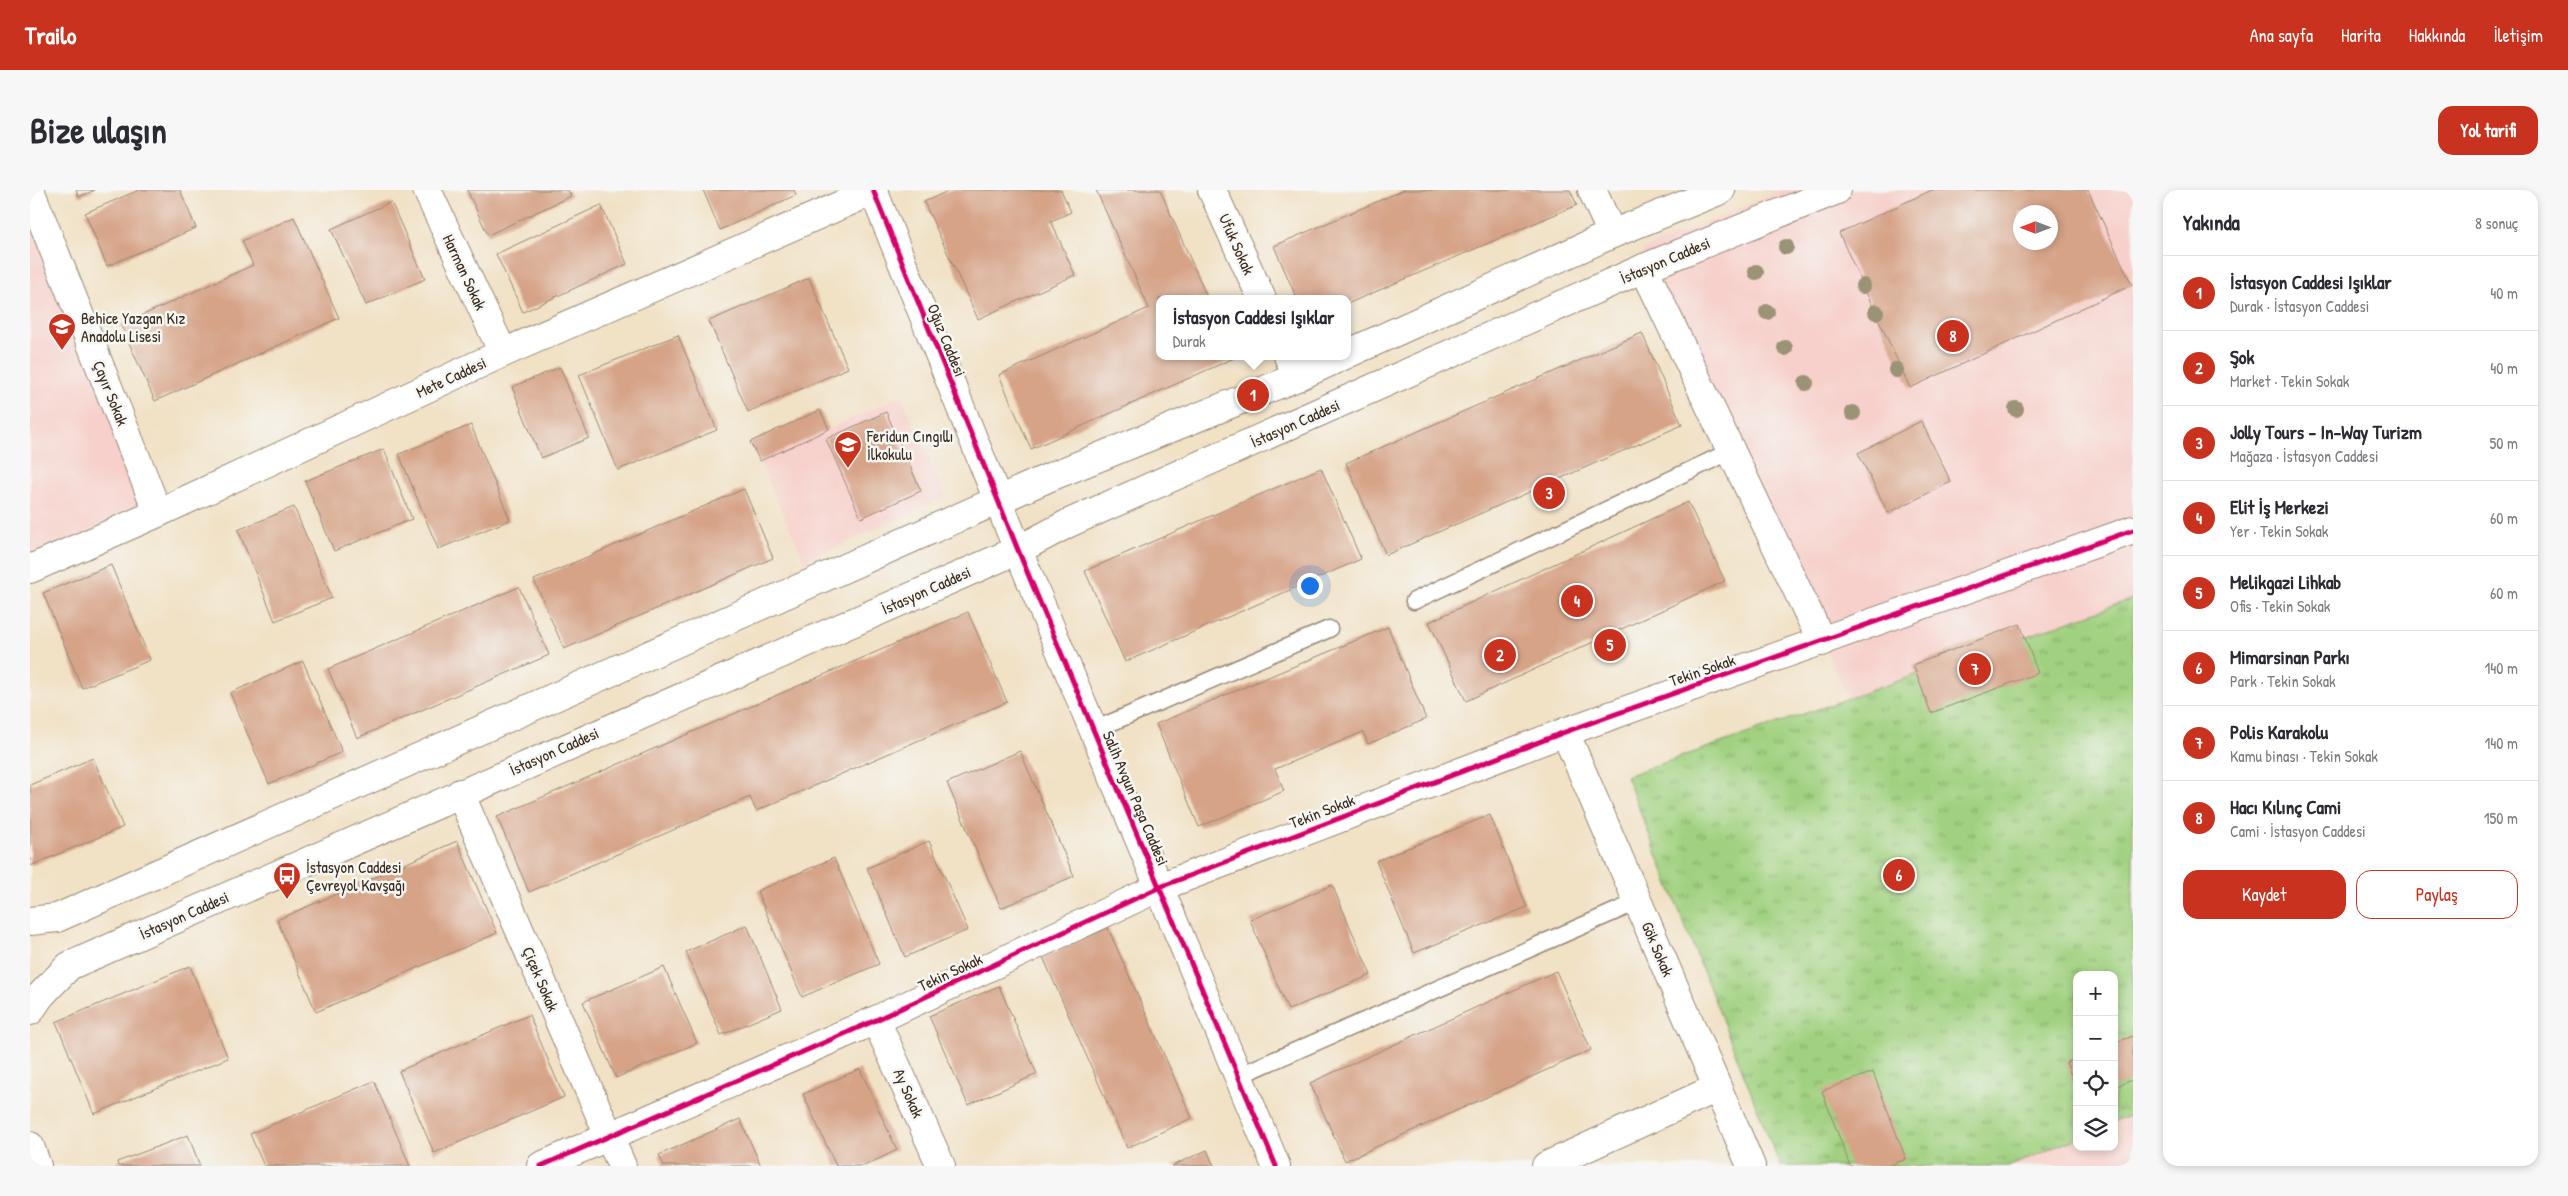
<!DOCTYPE html>
<html lang="tr">
<meta charset="utf-8">
<style>
:root{--surface:#fff;--page:#f7f7f7;--text:#2b2b33;--muted:#7c7c81;--line:#e1e1e2;--accent:#c8321e}
body{margin:0;font-family:"Patrick Hand",sans-serif;background:var(--page);color:var(--text)}
.controls{position:absolute;right:15px;bottom:15px;display:grid;overflow:hidden;border-radius:10px;box-shadow:0 2px 8px #0003}
.controls button{width:45px;height:45px;display:grid;place-items:center;padding:0;border:0;border-bottom:1px solid var(--line);background:var(--surface);color:var(--text);font:25px sans-serif}
.compass{position:absolute;left:1983px;top:15px;width:45px;height:45px;border-radius:50%;background:var(--surface);box-shadow:0 2px 8px #0003;rotate:270deg}
.you{position:absolute;left:1279px;top:395px;width:18px;height:18px;margin:-12px;border:4px solid #fff;border-radius:50%;background:#1a73e8;box-shadow:0 0 0 8px #1a73e833}
.badge{display:grid;place-items:center;width:32px;height:32px;border-radius:50%;background:var(--accent);color:#fff;font-size:16px;font-weight:700}
.pin{position:absolute;translate:-50% -50%;border:2px solid #fff;box-shadow:0 1px 5px #0006}
.popup{position:absolute;left:1126px;top:105px;width:195px;height:65px;box-sizing:border-box;display:grid;place-content:center;border-radius:10px;background:var(--surface);filter:drop-shadow(0 1px 4px #0005);font-size:16px;white-space:nowrap;color:var(--muted)}
.popup b{font-size:19px;color:var(--text)}
.popup::after{content:'';position:absolute;left:50%;top:100%;margin-left:-10px;border:10px solid transparent;border-top-color:var(--surface)}
.list{margin:0;padding:0;list-style:none}
h2{display:flex;justify-content:space-between;align-items:center;height:65px;margin:0;padding:0 20px;font-size:21px}
h2 small{font-size:16px;font-weight:400;color:var(--muted)}
.list li{display:grid;grid-template-columns:32px 1fr auto;gap:15px;align-items:center;box-sizing:border-box;height:75px;padding:0 20px;border-top:1px solid var(--line)}
.list b{display:block;font-size:19px;white-space:nowrap}
.list p{margin:0;font-size:16px;white-space:nowrap;color:var(--muted)}
.list em{font-size:16px;font-style:normal;color:var(--muted)}
.actions{display:flex;gap:10px;padding:15px 20px}
.actions a{flex:1;padding:11px 0;border:1px solid var(--accent);border-radius:15px;text-align:center;font-size:18px;color:var(--accent)}
.actions .main{background:var(--accent);color:#fff}
.icon{flex:none;width:28px;height:28px;fill:none;stroke:currentColor;stroke-width:2;stroke-linecap:round;stroke-linejoin:round}
.map{position:relative;flex:none;width:2103px;height:976px;overflow:hidden;border-radius:15px}
header{display:flex;align-items:center;gap:30px;box-sizing:border-box;height:70px;padding:0 25px;background:var(--accent);color:#fff}
header strong{font-size:24px}
nav{display:flex;gap:28px;margin-inline-start:auto;font-size:18px}
.intro{display:flex;align-items:center;justify-content:space-between;box-sizing:border-box;height:120px;padding:0 30px}
h1{margin:0;font-size:35px}
.button{padding:12px 22px;border-radius:15px;background:var(--accent);color:#fff;font-size:18px;font-weight:700}
main{display:flex;gap:30px;padding:0 30px}
aside{flex:1;background:var(--surface);border-radius:15px;box-shadow:0 2px 8px #0003}
.map>svg:first-child{display:block}
.built{fill:#f7d0cb;fill-rule:evenodd}
.park{fill:url(#park-tufts);stroke:#6e7e4f}
.building{fill:#d6a387;fill-rule:evenodd}
.lines{fill:none;stroke-linecap:round;stroke-linejoin:round}
.service-casing{stroke:#968672;stroke-width:19}
.minor-casing{stroke:#968672;stroke-width:30}
.tertiary-casing{stroke:#968672;stroke-width:30}
.primary-casing{stroke:#968672;stroke-width:30}
.trunk-casing{stroke:#968672;stroke-width:30}
.service{stroke:#fff;stroke-width:16}
.minor{stroke:#fff;stroke-width:28}
.tertiary{stroke:#fff;stroke-width:28}
.primary{stroke:#fff;stroke-width:28}
.trunk{stroke:#fff;stroke-width:28}
.cycleway-casing{stroke:#f6f6f2;stroke-width:8}
.cycleway{stroke:#d6006c;stroke-width:5}
.tree{fill:#9b9376}
.labels{text-anchor:middle;dominant-baseline:central;stroke-width:5;stroke-linejoin:round;paint-order:stroke}
.street-label{font-size:16px;fill:#3b2a1e;stroke:#f6f6f2}
.poi-label{font-size:16px;fill:#3b2a1e;stroke:#f6f6f2;text-anchor:start}
</style>
<header>
<strong>Trailo</strong>
<nav><a>Ana sayfa</a><a>Harita</a><a>Hakkında</a><a>İletişim</a></nav>
</header>
<div class="intro"><h1>Bize ulaşın</h1><a class="button">Yol tarifi</a></div>
<main>
<div class="map">
<svg width="2103" height="976" viewBox="0 0 2103 976">
<defs>
<pattern id="park-tufts" width="24" height="20" patternUnits="userSpaceOnUse" patternTransform="scale(1.25)"><rect width="24" height="20" fill="#a1d180"/><path d="M3 7l-1-3M5 7V3M7 7l1-3M15 17l-1-3M17 17v-4M19 17l1-3" fill="none" stroke="#84aa68"/></pattern>
</defs>
<rect width="100%" height="100%" fill="#f6f6f2"/>
<filter id="ink" filterUnits="userSpaceOnUse"><feTurbulence type="fractalNoise" baseFrequency=".02" numOctaves="2"/><feDisplacementMap in="SourceGraphic" scale="10" xChannelSelector="R" yChannelSelector="G"/><feConvolveMatrix kernelMatrix="1 2 1 2 8 2 1 2 1" color-interpolation-filters="sRGB"/></filter>
<filter id="wash" filterUnits="userSpaceOnUse"><feTurbulence type="fractalNoise" baseFrequency=".0096" numOctaves="4" result="noise"/><feDisplacementMap in="SourceGraphic" scale="20" xChannelSelector="R" yChannelSelector="G"/><feGaussianBlur stdDeviation="1.12" result="paint"/><feColorMatrix in="noise" values="0 0 0 0 0 0 0 0 0 0 0 0 0 0 0 0 0 1.4 0 .05"/><feComposite in="paint" operator="in"/></filter>
<g filter="url(#wash)">
<rect width="100%" height="100%" fill="#f1e1c5"/>
<!-- built -->
<g class="built">
<path d="M0,0L128,323L0,379Z"/>
<path d="M1753,0H2103V409L1818,508L1612,60ZM1990,22H2020V52H1990Z"/>
<path d="M871,206L916,307L775,371L720,252L790,220L799,239Z"/>
<path d="M2101,925L2103,976H1980L2047,948V957H2084V932Z"/>
</g>
<!-- park -->
<path class="park" d="M2103,409V933L2101,925L2084,932V785H2047V948L1980,976H1750L1596,586Z"/>
<g id="blocks">
<!-- building -->
<g class="building">
<path d="M46,0H65L49,7Z"/>
<path d="M109,0H150L166,38L77,76L55,23Z"/>
<path d="M437,0H538L541,6L458,45Z"/>
<path d="M673,0H764L766,5L690,40Z"/>
<path d="M920,0H1031L1041,22L1021,31L1045,85L948,129L894,12Z"/>
<path d="M1066,0H1130L1178,109H1129V166L1204,168L1001,259L969,185L1119,118Z"/>
<path d="M1374,0H1540L1547,15L1317,114V109H1267L1244,56Z"/>
<path d="M1902,0H2058L2102,95L1880,198L1809,43ZM1990,22H2020V52H1990Z"/>
<path d="M361,12L395,89L336,115L301,39Z"/>
<path d="M571,15L597,74L493,122L466,64Z"/>
<path d="M264,27L309,128L125,211L91,135L223,75L212,51Z"/>
<path d="M779,88L818,178L718,222L679,131Z"/>
<path d="M1612,143L1652,235L1356,365L1316,273Z"/>
<path d="M648,145L687,240L588,280L549,185Z"/>
<path d="M530,177L559,248L511,268L482,197Z"/>
<path d="M790,220L799,239L730,271L720,252Z"/>
<path d="M856,222L891,301L831,328L796,249Z"/>
<path d="M1891,231L1921,292L1858,323L1828,263Z"/>
<path d="M441,235L480,330L408,359L369,264Z"/>
<path d="M354,259L382,329L304,361L275,291Z"/>
<path d="M1291,278L1331,369L1095,472L1055,381Z"/>
<path d="M714,299L743,368L534,459L504,390Z"/>
<path d="M1658,312L1695,391L1436,511L1399,432Z"/>
<path d="M264,317L302,408L245,431L208,340Z"/>
<path d="M81,375L120,470L52,498L13,403Z"/>
<path d="M489,397L519,465L327,548L298,479Z"/>
<path d="M938,422L977,512L726,621L720,607L499,702L467,627Z"/>
<path d="M1990,434L2008,483L1901,523L1883,475Z"/>
<path d="M1358,437L1396,529L1338,554L1333,542L1245,579L1254,601L1169,637L1126,534Z"/>
<path d="M273,471L312,562L239,594L200,503Z"/>
<path d="M990,561L1044,686L971,718L917,593Z"/>
<path d="M63,568L93,637L0,676V595Z"/>
<path d="M1460,625L1497,717L1384,763L1346,671Z"/>
<path d="M427,651L467,743L286,822L247,730Z"/>
<path d="M899,651L938,740L875,767L837,678Z"/>
<path d="M804,668L849,774L772,807L727,701Z"/>
<path d="M1302,695L1341,785L1258,820L1220,730Z"/>
<path d="M717,735L752,819L691,845L656,762Z"/>
<path d="M1078,738L1162,928L1097,958L1013,767Z"/>
<path d="M160,776L198,868L64,924L26,832Z"/>
<path d="M634,777L667,853L586,888L553,812Z"/>
<path d="M1526,781L1561,860L1315,971L1280,893Z"/>
<path d="M969,796L1007,884L938,915L899,826Z"/>
<path d="M499,825L534,907L404,963L369,881Z"/>
<path d="M2103,846V890L2084,897V853Z"/>
<path d="M2047,868V901L2036,872Z"/>
<path d="M830,879L867,960L834,976H806L773,904Z"/>
<path d="M1843,882L1876,969L1858,976H1820L1792,901Z"/>
<path d="M344,891L380,976H234L220,944Z"/>
<path d="M710,929L731,976H634L629,965Z"/>
<path d="M158,945L170,976H88L87,972Z"/>
<path d="M1177,960L1184,976H1142Z"/>
</g>
</g>
</g>
<g filter="url(#ink)">
<use href="#blocks" fill-opacity="0" stroke="#968672" stroke-width="1"/>
<g class="lines">
<defs>
<g id="service">
<path d="M1384,411L1701,261"/>
<path d="M1064,540L1299,439"/>
<path d="M1208,886L1607,712"/>
</g>
<g id="minor">
<path d="M0,0L128,323"/>
<path d="M397,0L473,163"/>
<path d="M1182,0L1232,109"/>
<path d="M1562,0L1582,44"/>
<path d="M1614,78L1792,452"/>
<path d="M1258,166L1267,187"/>
<path d="M0,379L128,323L473,163L843,1"/>
<path d="M1535,542L1721,976"/>
<path d="M430,603L592,976"/>
<path d="M846,830L911,976"/>
<path d="M511,976L846,830L1130,697L1535,542L2103,340"/>
<path d="M1516,976L1687,898"/>
</g>
<path id="tertiary" d="M843,0L988,360L1246,976"/>
<g id="primary">
<path d="M1317,164L1582,44L1691,0"/>
<path d="M0,731L27,728L1020,287L1267,187L1313,166"/>
<path d="M0,821L11,805L39,776L988,360L1039,333L1614,78L1807,0"/>
</g>
<path id="trunk" d="M0,956L7,976"/>
</defs>
<!-- service casing -->
<use href="#service" class="service-casing"/>
<!-- minor casing -->
<use href="#minor" class="minor-casing"/>
<!-- tertiary casing -->
<use href="#tertiary" class="tertiary-casing"/>
<!-- primary casing -->
<use href="#primary" class="primary-casing"/>
<!-- trunk casing -->
<use href="#trunk" class="trunk-casing"/>
<!-- service -->
<use href="#service" class="service"/>
<!-- minor -->
<use href="#minor" class="minor"/>
<!-- tertiary -->
<use href="#tertiary" class="tertiary"/>
<!-- primary -->
<use href="#primary" class="primary"/>
<!-- trunk -->
<use href="#trunk" class="trunk"/>
<defs>
<g id="cycleway">
<path d="M843,0L988,360L1246,976"/>
<path d="M511,976L846,830L1130,697L1535,542L2103,340"/>
</g>
</defs>
<!-- cycleway casing -->
<use href="#cycleway" class="cycleway-casing"/>
<!-- cycleway -->
<use href="#cycleway" class="cycleway"/>
</g>
<!-- trees -->
<g class="tree">
<circle cx="1756" cy="57" r="8"/>
<circle cx="1726" cy="82" r="8"/>
<circle cx="1833" cy="96" r="8"/>
<circle cx="1737" cy="122" r="8"/>
<circle cx="1846" cy="122" r="8"/>
<circle cx="1755" cy="158" r="8"/>
<circle cx="1866" cy="180" r="8"/>
<circle cx="1776" cy="193" r="8"/>
<circle cx="1986" cy="219" r="8"/>
<circle cx="1823" cy="223" r="8"/>
</g>
</g>
<!-- icons -->
<defs>
<symbol id="school-pin" viewBox="-11 -11 22 30"><path d="M0 17L-7.5 6A9.5 9.5 0 1 1 7.5 6Z" fill="#c8321e" stroke="#f6f6f2"/><path d="M0-5L7-2L0 1L-7-2ZM-4 1L0 2.5L4 1V4Q0 6-4 4Z" fill="#fff"/></symbol>
<symbol id="bus-pin" viewBox="-11 -11 22 30"><path d="M0 17L-7.5 6A9.5 9.5 0 1 1 7.5 6Z" fill="#c8321e" stroke="#f6f6f2"/><path d="M-5-6H5V4H4V6H2V4H-2V6H-4V4H-5ZM-3.5-4V0h7V-4ZM-3.5 1.2v1.5H-2V1.2ZM2 1.2v1.5H3.5V1.2Z" fill="#fff"/></symbol>
</defs>
<g fill-rule="evenodd">
<use href="#school-pin" x="16" y="121" width="32" height="43"/>
<use href="#school-pin" x="802" y="239" width="32" height="43"/>
<use href="#bus-pin" x="241" y="670" width="32" height="43"/>
</g>
<g class="labels">
<!-- street labels -->
<g class="street-label">
<text transform="translate(1207 54) rotate(66)">Ufuk Sokak</text>
<text transform="translate(1635 70) rotate(-23)">İstasyon Caddesi</text>
<text transform="translate(435 82) rotate(65)">Harman Sokak</text>
<text transform="translate(917 150) rotate(68)">Oğuz Caddesi</text>
<text transform="translate(421 187) rotate(-25)">Mete Caddesi</text>
<text transform="translate(81 203) rotate(68)">Çayır Sokak</text>
<text transform="translate(1265 233) rotate(-24)">İstasyon Caddesi</text>
<text transform="translate(896 400) rotate(-24)">İstasyon Caddesi</text>
<text transform="translate(1672 480) rotate(-19)">Tekin Sokak</text>
<text transform="translate(524 561) rotate(-24)">İstasyon Caddesi</text>
<text transform="translate(1106 608) rotate(67)">Salih Avgun Paşa Caddesi</text>
<text transform="translate(1292 621) rotate(-21)">Tekin Sokak</text>
<text transform="translate(154 725) rotate(-24)">İstasyon Caddesi</text>
<text transform="translate(1628 759) rotate(67)">Gök Sokak</text>
<text transform="translate(920 782) rotate(-25)">Tekin Sokak</text>
<text transform="translate(511 789) rotate(67)">Çiçek Sokak</text>
<text transform="translate(879 903) rotate(66)">Ay Sokak</text>
</g>
<!-- poi labels -->
<g class="poi-label">
<text x="51" y="128">Behice Yazgan Kız<tspan x="51" dy="18">Anadolu Lisesi</tspan></text>
<text x="837" y="246">Feridun Cıngıllı<tspan x="837" dy="18">İlkokulu</tspan></text>
<text x="276" y="677">İstasyon Caddesi<tspan x="276" dy="18">Çevreyol Kavşağı</tspan></text>
</g>
</g>
</svg>
<div class="controls">
<button>+</button>
<button>−</button>
<button><svg class="icon" aria-label="locate" viewBox="0 0 24 24"><circle cx="12" cy="12" r="6"/><path d="M12 2v4M12 18v4M2 12h4M18 12h4"/></svg></button>
<button><svg class="icon" aria-label="layers" viewBox="0 0 24 24"><path d="M12 4l9 5-9 5-9-5zM3 14l9 5 9-5"/></svg></button>
</div>
<svg class="compass" viewBox="-18 -18 36 36"><path d="M0-13l5 13h-10z" fill="#e53935"/><path d="M0 13l5-13h-10z" fill="#7c7c81"/></svg>
<div class="you"></div>
<div class="pin badge" style="left:1223px;top:205px">1</div>
<div class="popup"><b>İstasyon Caddesi Işıklar</b>Durak</div>
<div class="pin badge" style="left:1470px;top:465px">2</div>
<div class="pin badge" style="left:1519px;top:303px">3</div>
<div class="pin badge" style="left:1547px;top:411px">4</div>
<div class="pin badge" style="left:1580px;top:455px">5</div>
<div class="pin badge" style="left:1869px;top:685px">6</div>
<div class="pin badge" style="left:1945px;top:479px">7</div>
<div class="pin badge" style="left:1923px;top:146px">8</div>
</div>
<aside>
<h2>Yakında<small>8 sonuç</small></h2>
<ul class="list">
<li><span class="badge">1</span><div><b>İstasyon Caddesi Işıklar</b><p>Durak · İstasyon Caddesi</p></div><em>40 m</em></li>
<li><span class="badge">2</span><div><b>Şok</b><p>Market · Tekin Sokak</p></div><em>40 m</em></li>
<li><span class="badge">3</span><div><b>Jolly Tours - In-Way Turizm</b><p>Mağaza · İstasyon Caddesi</p></div><em>50 m</em></li>
<li><span class="badge">4</span><div><b>Elit İş Merkezi</b><p>Yer · Tekin Sokak</p></div><em>60 m</em></li>
<li><span class="badge">5</span><div><b>Melikgazi Lihkab</b><p>Ofis · Tekin Sokak</p></div><em>60 m</em></li>
<li><span class="badge">6</span><div><b>Mimarsinan Parkı</b><p>Park · Tekin Sokak</p></div><em>140 m</em></li>
<li><span class="badge">7</span><div><b>Polis Karakolu</b><p>Kamu binası · Tekin Sokak</p></div><em>140 m</em></li>
<li><span class="badge">8</span><div><b>Hacı Kılınç Cami</b><p>Cami · İstasyon Caddesi</p></div><em>150 m</em></li>
</ul>
<div class="actions"><a class="main">Kaydet</a><a>Paylaş</a></div>
</aside>
</main>
